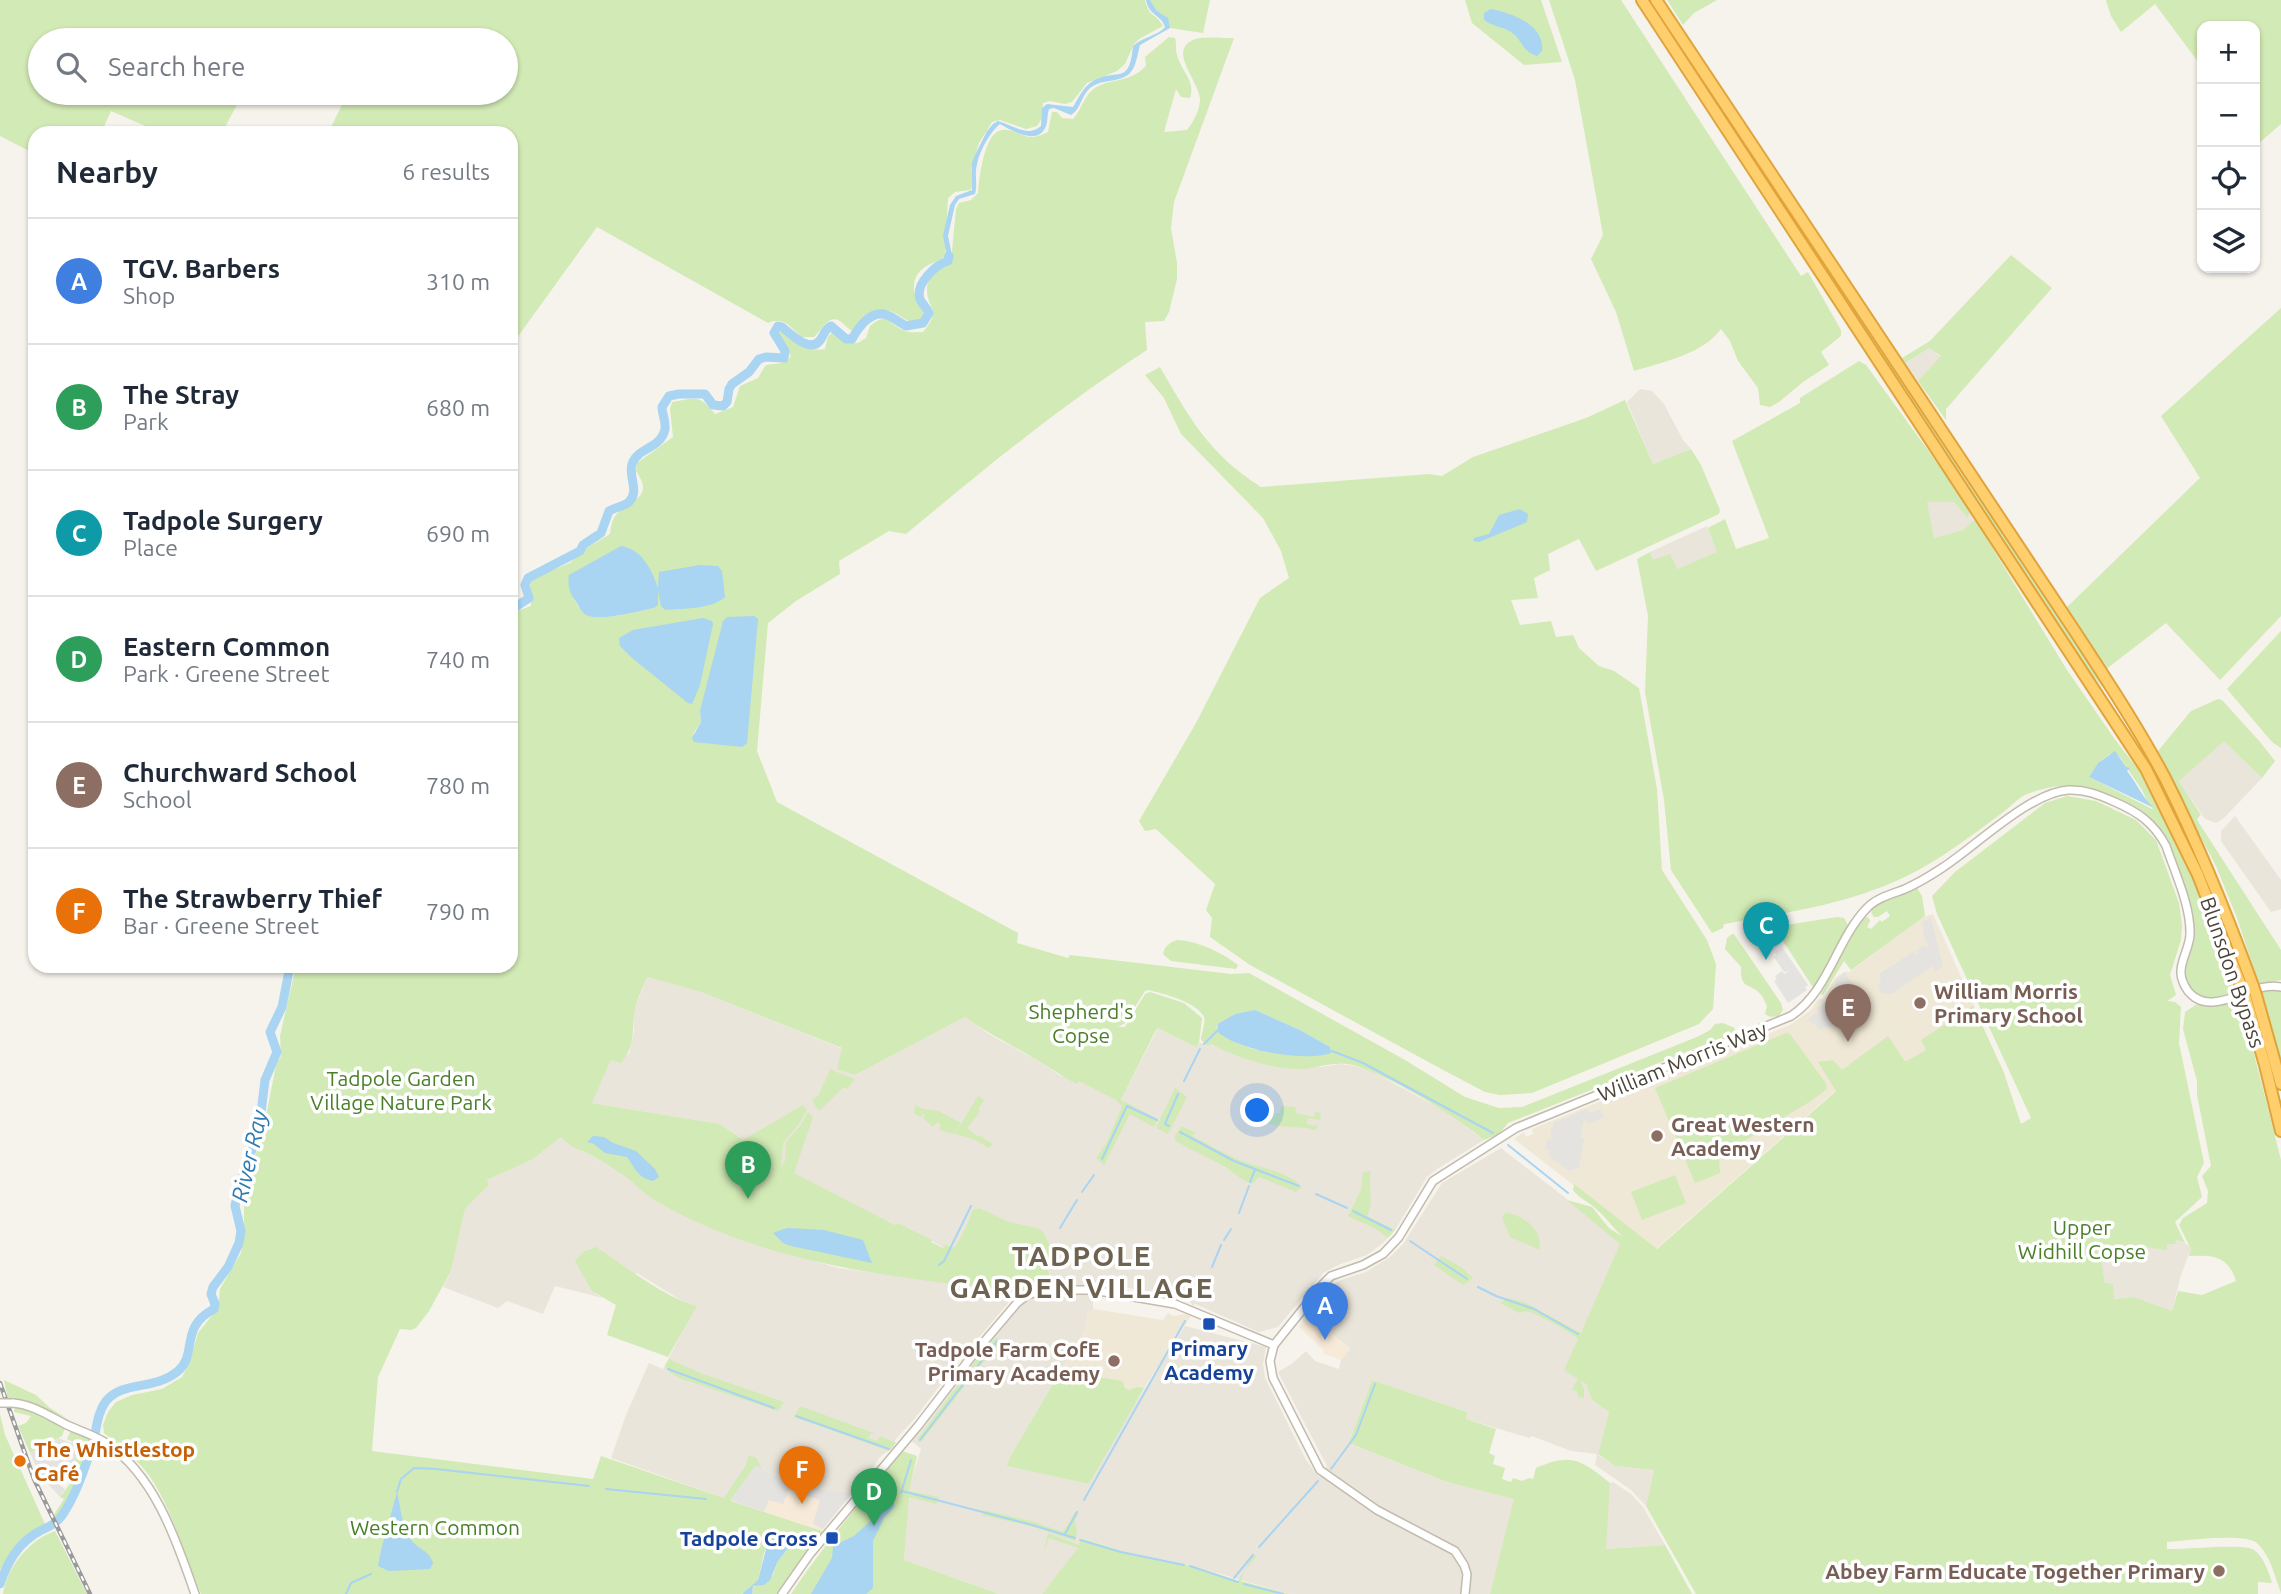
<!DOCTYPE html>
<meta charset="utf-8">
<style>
:root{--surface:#fff;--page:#f2f2f3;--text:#1f2937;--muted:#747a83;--line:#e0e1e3;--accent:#fc3f1d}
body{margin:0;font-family:Ubuntu,sans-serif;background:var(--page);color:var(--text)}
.controls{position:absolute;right:21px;top:21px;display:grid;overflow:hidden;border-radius:14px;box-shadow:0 2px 5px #0004}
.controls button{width:63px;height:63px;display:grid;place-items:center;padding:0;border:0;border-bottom:2px solid var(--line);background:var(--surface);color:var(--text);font:35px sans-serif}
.you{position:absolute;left:1258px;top:1111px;width:24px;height:24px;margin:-18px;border:5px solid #fff;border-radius:50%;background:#1a73e8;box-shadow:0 0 0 10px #1a73e833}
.badge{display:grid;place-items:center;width:46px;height:46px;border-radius:50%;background:var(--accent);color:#fff;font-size:23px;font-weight:700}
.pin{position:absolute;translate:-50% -58px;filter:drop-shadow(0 2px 4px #0008)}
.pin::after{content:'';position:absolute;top:37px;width:24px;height:21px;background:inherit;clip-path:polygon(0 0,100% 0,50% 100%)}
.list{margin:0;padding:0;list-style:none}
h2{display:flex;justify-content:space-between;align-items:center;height:91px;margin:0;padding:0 28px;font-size:30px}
h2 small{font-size:23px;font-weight:400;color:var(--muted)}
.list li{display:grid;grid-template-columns:46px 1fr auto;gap:21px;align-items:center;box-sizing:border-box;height:126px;padding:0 28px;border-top:2px solid var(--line)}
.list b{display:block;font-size:26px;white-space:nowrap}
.list p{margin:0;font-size:23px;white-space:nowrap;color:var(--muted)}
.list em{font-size:23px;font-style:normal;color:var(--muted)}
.icon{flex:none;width:38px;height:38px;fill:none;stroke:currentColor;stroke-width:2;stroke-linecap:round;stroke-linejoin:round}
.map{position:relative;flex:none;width:2281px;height:1594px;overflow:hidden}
.search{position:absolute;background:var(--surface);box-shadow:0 2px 5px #0004;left:28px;top:28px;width:490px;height:77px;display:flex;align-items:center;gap:18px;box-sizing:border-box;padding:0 24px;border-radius:38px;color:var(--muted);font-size:26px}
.panel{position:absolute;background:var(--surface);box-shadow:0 2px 5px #0004;left:28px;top:126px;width:490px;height:847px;border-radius:21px}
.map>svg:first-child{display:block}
.residential{fill:#eae5da}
.commercial{fill:#f7ead8}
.education{fill:#efe8d6}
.green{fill:#d2eab5;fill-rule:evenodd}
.parking{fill:#e5e3e0}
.water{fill:#a9d4f2}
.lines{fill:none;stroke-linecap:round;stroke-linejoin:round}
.stream{stroke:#a9d4f2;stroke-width:2}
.river{stroke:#a9d4f2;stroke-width:9}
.minor-casing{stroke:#c2bbae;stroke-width:10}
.highway-casing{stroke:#e0a43c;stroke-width:14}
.minor{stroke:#fff;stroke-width:7}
.highway{stroke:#ffcf6e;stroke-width:10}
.rail-casing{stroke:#9a9a9a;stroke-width:4.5}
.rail{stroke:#fff;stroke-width:2;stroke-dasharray:5;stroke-linecap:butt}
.minor-bridge-casing{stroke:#c2bbae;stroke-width:10;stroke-linecap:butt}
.highway-bridge-casing{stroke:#e0a43c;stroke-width:14;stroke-linecap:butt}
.minor-bridge{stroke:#fff;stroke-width:7}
.highway-bridge{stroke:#ffcf6e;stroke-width:10}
.education-dot{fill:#8d6e63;stroke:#fff;stroke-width:2.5}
.transit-dot{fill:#1a4fb4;stroke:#fff;stroke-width:2.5}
.food-dot{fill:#e8710a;stroke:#fff;stroke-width:2.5}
.labels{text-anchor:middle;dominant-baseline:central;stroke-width:7;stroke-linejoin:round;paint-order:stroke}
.street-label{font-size:21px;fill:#4b4439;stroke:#fff}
.education-label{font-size:21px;font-weight:bold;fill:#785e54;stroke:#fff;text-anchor:start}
.park-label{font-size:21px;fill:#4a7f2a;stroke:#fff}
.transit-label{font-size:21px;font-weight:bold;fill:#164399;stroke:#fff}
.food-label{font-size:21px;font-weight:bold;fill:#c56008;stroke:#fff;text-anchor:start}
.water-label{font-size:23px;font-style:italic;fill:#2e7ab2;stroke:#fff}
.district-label{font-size:28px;font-weight:bold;letter-spacing:2px;fill:#6e6250;stroke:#fff}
</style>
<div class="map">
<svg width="2281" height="1594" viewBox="0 0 2281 1594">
<rect width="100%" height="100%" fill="#f6f3ec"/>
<!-- residential -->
<g class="residential">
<path d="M1929,348L1941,357L1918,381L1905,363Z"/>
<path d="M1640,389L1652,391L1664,404L1683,440L1691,449L1653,464L1627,402Z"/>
<path d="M1958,494L1974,520L1963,530L1934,538L1925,496Z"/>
<path d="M1707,526L1718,552L1677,569L1653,561L1650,552Z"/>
<path d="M2224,740L2262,778L2224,818L2216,823L2205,819L2179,781Z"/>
<path d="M2235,816L2281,880V909L2271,912L2221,841V831Z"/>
<path d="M647,977L701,992L843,1049L855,1075L965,1017L989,1034L1045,1065L1059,1075L1079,1080L1120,1102L1158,1028L1196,1047L1199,1043L1212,1044L1320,1067L1341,1064L1355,1066L1371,1071L1450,1114L1484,1140L1437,1169L1427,1177L1395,1230L1383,1243L1367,1255L1338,1265L1323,1273L1278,1327L1259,1332L1195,1304L1193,1306L1190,1301L1183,1298L1107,1284L1061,1286L1058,1281L1050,1280L1048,1264L1036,1228L1009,1223L979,1208L972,1210L966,1227L955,1247L945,1245L944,1248L909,1228L895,1225L788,1171L720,1124L592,1103L611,1060L629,1054L634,1033V1010Z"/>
<path d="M561,1137L568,1144L589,1154L625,1176L661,1204L734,1237L838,1268L997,1289L1012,1292L1015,1295L957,1363L915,1418L896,1439L893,1448L882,1455L852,1493L811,1487L771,1474L758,1466L730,1500L611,1458L626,1415L649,1363L663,1369L696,1306L687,1304L637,1273L592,1291L603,1298L555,1286L543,1314L507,1301L498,1308L443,1287L451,1271L465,1209L489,1185L487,1180L533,1159Z"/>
<path d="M1501,1148L1621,1241L1586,1384L1592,1400L1609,1412L1598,1455L1615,1466L1654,1470L1646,1506L1631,1490L1595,1465L1597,1454L1571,1451L1532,1436L1529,1438L1466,1419L1467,1412L1372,1380L1349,1443L1447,1482L1515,1499L1490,1594H1289L1196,1567L1121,1551L1082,1538L1077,1551L1042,1594H999L904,1560L909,1488L921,1449L908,1438L1017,1303L1033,1293L1093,1290V1309L1088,1312L1085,1330L1010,1457L1008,1466L1089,1484L1127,1416L1185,1326L1266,1347L1263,1364L1265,1378L1306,1460L1319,1477L1327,1466L1278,1372L1293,1363L1306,1351L1315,1361L1339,1369L1341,1360L1350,1348L1325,1328L1336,1313L1319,1301L1338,1281L1366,1272L1390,1257L1403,1244L1442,1183Z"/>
<path d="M2176,1240L2189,1245L2191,1249L2181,1275L2172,1311L2134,1297L2113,1299L2105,1283L2100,1260L2129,1255L2144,1247L2166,1249L2167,1244Z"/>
<path d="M1613,1482L1631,1494L1643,1507L1665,1545L1605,1549L1610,1483Z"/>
</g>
<!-- commercial -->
<g class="commercial">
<path d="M1319,1301L1336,1313L1325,1328L1350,1348L1341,1360L1322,1353L1324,1350L1299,1327Z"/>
<path d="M758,1466L771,1474L811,1487L852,1493L822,1531L730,1500Z"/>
</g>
<!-- education -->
<g class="education">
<path d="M1933,914L2004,1073L1926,1088L1905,1059L1890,1070L1836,1090L1656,1249L1514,1139L1524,1132L1526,1137L1533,1134L1532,1129L1790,1025L1811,1010L1818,1000L1824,998L1835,978L1846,971L1848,973L1922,918Z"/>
<path d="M1093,1309L1163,1320L1168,1313L1173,1316L1186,1314L1191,1316L1144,1388L1137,1387L1129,1390L1124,1387L1122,1381L1071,1385L1057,1377L1085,1330L1088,1312Z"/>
</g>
<!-- green -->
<g class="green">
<path d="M0,0H1145C1149,18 1156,13 1163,26L1139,39L1134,44L1125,64L1117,71L1087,83L1072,102L1065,104L1050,101L1043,103L1042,118L1037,126L1026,129L1000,120L992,122L979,143L972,166L973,186L970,190L955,192L948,198L945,256C939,262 932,262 925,267C908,278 913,299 924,311V318L918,323C908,322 905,319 897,314C877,302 866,319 853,331C846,328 844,323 838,320C827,316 821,331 814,337H801C791,327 783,316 768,323L597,227L511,346V133H328L348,93H506V40H40V93H243L222,133H161L111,111L101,133H35V154L0,136Z"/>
<path d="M1150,0H1210L1203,33L1170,28L1167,18L1157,11Z"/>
<path d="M1465,0H1541L1562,62L1524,65L1472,23Z"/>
<path d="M1549,0H1621L1801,276L1808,272L1841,330V336L1821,352L1829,365L1803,382L1779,402L1770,407L1760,405L1758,388L1738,361L1730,341L1721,329C1703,354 1663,362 1634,371L1616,312L1591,259L1603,235L1575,80Z"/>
<path d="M1646,0H1652L1832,271L1873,339V343Z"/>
<path d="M1667,0H1717L1694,13L1683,25Z"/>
<path d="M2106,0H2281V124L2259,143L2255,137V26H2202V67L2155,4L2121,32L2111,16Z"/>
<path d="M1169,37L1175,38C1177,44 1175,49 1177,55C1181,71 1196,81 1190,98L1181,97L1176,89L1164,132L1187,130C1193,123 1200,109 1200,100C1200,82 1169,53 1191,41C1201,35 1223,39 1234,38L1174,202L1171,228L1177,263V279L1169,312L1164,321L1145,322L1147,350C1063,404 983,470 906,534L889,531L839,561L840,574L796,601L768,623L757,751L777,802L1018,933L1017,943L1068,958L1070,955L1231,974L1249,973L1405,1060L1465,1097L1499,1108L1522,1107L1697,1037L1710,1030L1715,1024L1723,1023L1735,1028L1734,1033L1508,1123L1498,1135L1484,1140C1461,1119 1376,1067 1347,1064C1335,1063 1321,1066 1311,1068C1284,1073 1235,1058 1212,1044L1207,1045L1201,1040C1201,1034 1206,1023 1204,1017C1197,1002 1162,993 1148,990L1145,991L1125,1023L1118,1027H1125L1145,994L1150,992L1184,1003L1202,1018L1199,1043L1196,1047L1158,1028L1156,1030L1121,1100L1158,1119L1154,1127L1130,1114L1104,1165L1096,1158L1107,1142L1122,1106L1116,1100L1079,1081L1077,1084C1061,1076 1048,1066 1033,1058C1010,1044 987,1033 965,1017L855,1075L837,1069L842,1048L701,992L647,977C643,987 637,999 635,1009C631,1031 637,1044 621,1063L611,1060L592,1103L720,1124L743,1140L803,1105L807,1110L799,1124L783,1143L781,1167L785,1161L786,1142L800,1126L808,1112L813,1117L794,1173L895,1225L898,1223L932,1240L931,1242L943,1248L945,1245L955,1247L966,1227L972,1210L979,1208L1009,1222L1037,1228L1043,1232L1051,1248L1048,1264L1050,1284L1015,1295L1012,1292L997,1289C881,1276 765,1262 661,1204C646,1196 636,1184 623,1175C612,1168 599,1159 587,1153C574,1147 572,1149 561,1137L533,1159L487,1180L489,1185L465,1209L451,1271L429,1311L416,1328L411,1330L400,1329L378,1377L372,1451L593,1479L601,1456L724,1498L746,1465L748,1456L756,1457L762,1469L754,1467L731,1501L822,1531L823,1535L779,1594H752L753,1587L773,1575L778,1561L795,1539L793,1536L771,1539L764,1553L758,1580L742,1594H201C184,1557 175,1517 154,1483C142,1462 122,1448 104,1433L103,1425L108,1412L116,1402L132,1395L162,1389L182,1377L190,1362L198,1333L218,1308L220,1289L241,1253L244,1232V1198L247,1177L262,1137L276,1065L281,1056L280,1036L296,966H511V613L531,606L530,579L570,563L582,551L610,534C611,529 611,523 614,518C625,499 657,501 636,471L637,463L673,437L670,409L672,402C696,398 699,394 715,414L733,407L740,386L758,378L765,366C774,362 785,366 791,356L779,336L780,332H784C797,343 807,352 825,349C827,342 827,333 835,332L843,342L858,343L866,338L870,326C889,310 888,324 905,331C911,333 917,332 923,332C943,307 927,311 927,289C927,283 930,277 933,272L948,266L951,261L956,209L959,203L971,200L978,193C979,179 984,132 1002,130C1020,128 1023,145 1048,132L1052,112H1057L1062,118L1073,119C1082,110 1083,96 1095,88C1113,77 1128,84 1146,66L1145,57ZM573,598L654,608C638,611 601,622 587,615C581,612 577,604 573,598ZM700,711L742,747L693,734L701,722ZM1255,1010L1300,1030L1330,1047C1289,1053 1248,1060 1216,1027L1235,1014Z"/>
<path d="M2011,255L2052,288L1946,409V420L1918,381L1941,356L1929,348L1905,363L1902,358L1930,341Z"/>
<path d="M2281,308V616L2220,680L2166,623L2105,670L2066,608L2200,478L2161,416Z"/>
<path d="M1880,353L1888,355L2099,678L2104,689L2080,660Z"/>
<path d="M1859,361L1866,365L1967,504L1970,513L1967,517L1954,502H1927L1934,538L1963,530L1974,520L1976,521L2067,670L2116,741L2138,769L2188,865L2206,906L2238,992C2217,998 2192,1005 2185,977C2181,962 2193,946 2194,931C2194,915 2187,900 2182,885C2164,825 2156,811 2095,789C2074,782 2048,786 2027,794C2020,797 2012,805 2006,810C1986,825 1966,840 1945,854C1874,901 1807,909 1724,924L1723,928L1712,933L1671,870L1664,800L1645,692L1648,616L1637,559L1650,552L1653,560L1670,554L1677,569L1717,552L1708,528L1725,519L1736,549L1769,538L1732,441L1800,403V398ZM2110,754H2117L2121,759L2142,790L2148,803L2153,808L2152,809L2089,777L2098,763Z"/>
<path d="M1160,367C1190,419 1209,454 1261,487L1429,474L1442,476L1473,457L1586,418L1625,400L1653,464L1691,449L1701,465L1720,510L1719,514L1596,571L1579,539L1548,554L1550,570L1534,578L1538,598L1511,600L1520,625L1551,621L1556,637L1573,635L1579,648L1599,666L1614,671L1639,688L1657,789L1662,870L1707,940L1716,964L1713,1009L1699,1024L1532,1093L1500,1095L1485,1092L1445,1071L1250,965L1210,937L1212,918L1206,910L1215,884L1156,829L1145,831L1139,821L1196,723L1260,598L1289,578L1281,551L1263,518L1181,434L1164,398L1145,375Z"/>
<path d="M2281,631V748L2272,742L2227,689Z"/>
<path d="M2218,699L2222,700L2260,742L2275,761L2262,778L2224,741L2179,781L2201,815L2197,819L2199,823L2281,950V980L2259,984L2237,918L2216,866L2148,737L2158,751L2191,711Z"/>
<path d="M2067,796L2096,801L2136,820L2156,840L2179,903L2182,925L2181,940L2170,975L2176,995L2167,1001L2175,1002L2181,1007L2179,1043L2204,1163L2197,1177L2202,1197L2175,1222L2185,1243L2176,1240L2175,1244H2167V1250L2144,1247L2121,1258L2101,1260L2105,1283L2113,1284L2114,1299L2134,1297L2172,1311L2178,1291L2202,1295L2236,1281C2228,1255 2212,1255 2189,1256L2191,1249L2179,1225L2183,1218L2207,1203L2208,1191L2202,1176L2211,1166L2197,1095V1081L2183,1029L2185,1012L2197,1004L2213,1006L2240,999L2281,1160V1593C2275,1577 2271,1557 2258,1544C2247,1532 2185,1541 2167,1542V1549C2184,1550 2244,1543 2254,1550C2263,1556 2269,1572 2272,1583L2258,1582V1594H1696L1646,1506L1654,1470L1615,1466L1598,1454L1609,1412L1592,1400L1586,1384L1580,1380L1584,1390V1403H1580L1584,1402V1398L1578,1397L1577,1391L1573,1390L1567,1394L1571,1391L1578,1379L1564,1370L1578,1339C1574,1334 1536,1313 1530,1312C1525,1311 1524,1312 1519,1313L1500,1303L1508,1298L1526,1303L1581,1333L1620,1244L1567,1200L1592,1207L1609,1228L1623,1237C1612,1227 1605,1216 1595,1208C1587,1201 1580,1199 1573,1190L1574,1184L1657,1249L1836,1091L1818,1062L1833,1060L1842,1070L1888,1036L1904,1060L1907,1061L1926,1050L1921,1040L1973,1006L2004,1073L2021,1124L2031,1118L1937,914L1932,896L1955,872L2045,803Z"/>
<path d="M1913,888H1917L1922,896L1925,916L1851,970L1844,961L1823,995L1821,994L1859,922L1866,917L1869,918L1870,921L1867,927L1871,929L1880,920L1882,922L1890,916L1887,911L1878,917H1874L1871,912L1874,906Z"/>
<path d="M1837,917L1844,918L1848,925L1814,989L1774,927Z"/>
<path d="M1732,934H1734L1781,1003L1783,1010L1779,1016L1770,1017L1765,1014L1767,1006C1765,1003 1764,998 1761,995C1750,981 1740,991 1741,967L1725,949L1727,938Z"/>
<path d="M1177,940C1198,941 1221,952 1238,965L1236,969L1171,961L1163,954C1165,946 1169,943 1177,940Z"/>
<path d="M2269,989H2281V1060L2262,992Z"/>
<path d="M1786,1033L1790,1034L1825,1082L1827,1089L1811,1101L1719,1156L1720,1173L1695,1183L1655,1088Z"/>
<path d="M831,1068L834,1071L855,1079L847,1089L844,1087L819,1111L812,1100L818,1096Z"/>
<path d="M1175,1088L1187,1097L1168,1134L1156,1128Z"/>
<path d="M978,1096L984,1100L978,1109L980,1112L967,1128L977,1136H980L993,1144L989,1148L973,1139L955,1134Z"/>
<path d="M915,1105L923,1109L938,1111L961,1123L954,1134L939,1130L941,1125L937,1122L933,1127L923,1118L925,1115L923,1114L920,1117L914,1113Z"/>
<path d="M1281,1106L1296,1107L1295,1113L1314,1117L1315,1112L1321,1113L1320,1120L1308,1118L1307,1124L1316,1126L1317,1123L1318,1126L1315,1130C1292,1124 1280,1131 1255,1118L1259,1112L1257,1108L1260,1109L1261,1113H1280Z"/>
<path d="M1182,1126L1196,1133L1192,1136C1208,1144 1224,1154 1242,1161C1261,1168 1288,1171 1302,1187L1296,1192L1259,1177L1252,1184L1243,1180L1224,1166L1175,1141V1135Z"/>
<path d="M1371,1171C1367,1189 1375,1200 1367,1216L1395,1230L1388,1238L1376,1229L1348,1216L1361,1190L1363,1172Z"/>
<path d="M1675,1175L1686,1203L1642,1220L1631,1192Z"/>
<path d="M1506,1212C1526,1218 1541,1227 1540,1250L1510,1237L1502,1218Z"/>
<path d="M596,1247C623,1265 667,1299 697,1306L668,1357L607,1335L616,1305L592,1291L575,1261L583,1252Z"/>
<path d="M1441,1256L1461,1267L1473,1278L1463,1285L1434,1265Z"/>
<path d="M996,1338L1001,1340L1000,1343L976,1371L921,1442L917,1440L977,1359Z"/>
<path d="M669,1359L703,1374L784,1402L778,1411L679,1378L668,1371L665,1366Z"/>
<path d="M1077,1374L1123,1381L1124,1387L1129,1390L1137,1387L1144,1388L1089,1484L1007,1466L1010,1457L1057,1377L1071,1385Z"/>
<path d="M4,1380L36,1395L50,1408L68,1419L34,1404L8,1400Z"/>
<path d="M1372,1380L1467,1412L1466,1419L1496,1429L1489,1453L1495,1456L1493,1464L1505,1468L1502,1479L1511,1482L1513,1478L1522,1481L1529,1478L1533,1479L1536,1468C1571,1452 1582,1460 1610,1483L1606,1549L1665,1545L1692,1594H1490L1514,1499L1447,1482L1349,1443Z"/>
<path d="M800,1406L876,1434H870L869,1438L877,1441L880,1436L896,1443L889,1451L794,1417Z"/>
<path d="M15,1407L42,1413L65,1428L62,1436L30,1453L18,1426L26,1423L31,1416L14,1412Z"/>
<path d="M0,1414L5,1435L45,1524L44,1528C18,1537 15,1548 0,1570Z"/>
<path d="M71,1430L89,1439L90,1445C82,1470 74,1499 56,1520L53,1516L64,1499L60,1497L70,1484L67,1482L80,1446L67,1439Z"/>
<path d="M902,1451L917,1456L909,1491L939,1497L936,1504L909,1497L904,1560L999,1594H791C825,1543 863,1500 902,1451Z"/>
<path d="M983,1510L1031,1521L1063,1532L1076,1511L1078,1513L1075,1522L1077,1534L1075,1541L1035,1527L982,1515Z"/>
<path d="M55,1531L87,1594H3C7,1567 29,1540 55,1531Z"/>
<path d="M1048,1533L1079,1545L1081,1538L1121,1551L1196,1567L1238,1581L1254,1554L1256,1557L1244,1571L1241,1581L1289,1594H1042L1078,1548L1049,1538L1044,1552Z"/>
</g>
<!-- parking -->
<g class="parking">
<path d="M1931,918L1943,966L1936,971L1932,966L1892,994H1882L1878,987L1881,978L1879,974L1913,952L1915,955L1917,954L1916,951L1925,945L1927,948L1929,946L1925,940L1922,922Z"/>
<path d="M1782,947L1808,985L1805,987L1807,990L1788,1003L1774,981L1777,979L1775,976L1782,971L1784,974L1789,971L1784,972L1774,957L1776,955L1775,952Z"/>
<path d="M1844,972L1863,999L1862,1002L1860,1006L1831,1027H1824L1821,1030L1808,1019L1819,1011L1817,1008L1840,993L1835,982Z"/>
<path d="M1587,1109L1589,1113L1600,1109L1604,1117L1588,1124L1586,1120L1583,1122L1581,1138L1584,1139L1579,1168L1569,1171L1549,1156V1150H1545L1547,1139H1551V1129L1554,1127L1553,1123Z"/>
<path d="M58,1438L80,1446L67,1482L62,1479L58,1484L65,1489L60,1497L40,1475L30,1453L54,1442Z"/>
<path d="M758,1466L771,1474L811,1487L852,1493L823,1529L813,1524L820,1500L789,1490L783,1504L769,1500L764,1512L730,1500L755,1467Z"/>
</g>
<!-- water -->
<g class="water">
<path d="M1146,0H1150L1157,11L1168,18L1170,28L1140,45C1138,52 1137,60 1134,67C1126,85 1103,77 1090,88C1081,96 1081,109 1071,115L1054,108L1049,109C1047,115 1048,120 1046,126C1038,147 1011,130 1000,124C990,132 979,152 977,165C974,175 978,184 975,194L959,199L955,205L948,236L952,255L949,261L944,264L943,260L946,252L943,235L950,205L956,196L972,190V163L975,155L987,131L993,124L998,121C1013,125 1028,138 1041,126L1042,108L1047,104L1073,107C1079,97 1083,87 1093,81C1118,67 1129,87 1133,46C1142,37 1158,36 1165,27C1162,15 1149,16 1146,0Z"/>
<path d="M1491,9C1512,13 1545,25 1542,51L1537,56C1520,50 1524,41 1511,32C1503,27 1492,26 1484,20V13Z"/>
<path d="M1520,509L1528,514L1527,522L1479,542L1473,541L1474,538L1489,534L1499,515Z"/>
<path d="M621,546C642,549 652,570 658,588L659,572L700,565L718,566L722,571L725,597C711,610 682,608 665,610L661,606L658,591V605L654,608C639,611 599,622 586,615C581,612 579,606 576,602C570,593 567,585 569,575Z"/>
<path d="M754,616L758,619L747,743L742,747L694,742L692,738L701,722L700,711L723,621L727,617Z"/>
<path d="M703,618L712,621L713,624L700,685L692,704L688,703L632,658L620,646L619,638L633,630Z"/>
<path d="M2115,751L2126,767L2130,768L2127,771C2136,782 2144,800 2154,808L2089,777L2098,763Z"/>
<path d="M1255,1010L1300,1030L1330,1047L1331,1053C1306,1062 1237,1051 1217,1031L1218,1024L1235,1014Z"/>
<path d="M593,1136L604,1137L613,1143L636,1151L655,1169L659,1177L653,1181C638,1178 635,1168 627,1157L605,1153L594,1144L587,1142Z"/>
<path d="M787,1228L824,1230L863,1240L872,1263L791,1246L783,1243L773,1233Z"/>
<path d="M397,1492C401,1508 401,1526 411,1540C418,1549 430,1551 433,1563L430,1569L389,1571L378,1566L381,1550Z"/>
<path d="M894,1503L895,1506L884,1518L873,1541V1588L866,1594H811L832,1558L833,1546L854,1536L886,1507Z"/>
<path d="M793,1536L795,1539L778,1561L770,1580L764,1585L753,1586L752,1594H742L758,1580L768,1542L771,1539Z"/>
</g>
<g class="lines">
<!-- stream -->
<g class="stream">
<path d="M1204,1044L1217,1031"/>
<path d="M1332,1051L1363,1063L1493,1133"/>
<path d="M1184,1081L1200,1049"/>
<path d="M1169,1126L1165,1124L1178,1094"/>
<path d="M1180,1132L1234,1161L1299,1186"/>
<path d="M1508,1145L1568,1193"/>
<path d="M1102,1159L1127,1106L1157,1120"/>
<path d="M1250,1182L1255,1170"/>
<path d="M1082,1192L1094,1175"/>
<path d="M1316,1194L1347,1208"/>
<path d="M1353,1211L1391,1230"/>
<path d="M1239,1213L1249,1186"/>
<path d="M1060,1228L1077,1200"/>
<path d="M1224,1240L1231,1229"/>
<path d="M1410,1241L1467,1279"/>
<path d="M939,1265L944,1261L971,1206"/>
<path d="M1212,1267L1221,1245"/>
<path d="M1478,1287L1496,1296L1534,1309L1578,1334"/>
<path d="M1203,1288L1208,1278"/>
<path d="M668,1369L774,1408"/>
<path d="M796,1416L889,1449"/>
<path d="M920,1440L997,1341"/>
<path d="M1331,1469L1356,1435L1375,1384"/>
<path d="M606,1489L706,1499"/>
<path d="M902,1491L1032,1525L1075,1538"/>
<path d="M397,1492L401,1479L414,1468L436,1469L589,1486"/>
<path d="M901,1493L911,1460"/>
<path d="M1084,1500L1185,1321"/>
<path d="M1065,1534L1077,1512"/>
<path d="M1080,1540L1121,1552L1184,1565"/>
<path d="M1259,1547L1318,1481"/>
<path d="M1190,1566L1238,1582"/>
<path d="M1234,1578L1253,1555"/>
<path d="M1244,1584L1283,1594"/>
<path d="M346,1594L351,1583L371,1574"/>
</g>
<!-- river -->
<g class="river">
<path d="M511,610L529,598L525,585L528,578L580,551L583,545L601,533L609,511C615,507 623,507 629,502C640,491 628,477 632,464C638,447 661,449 665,429C666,421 662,414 662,407L669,396L679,394H705L713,405L723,406L727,402L729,389L732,384L749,372L759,359L766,357L784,358L785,351L774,333L778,326L782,327C791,334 811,355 821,339C825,333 824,330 831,326L846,339H852C858,328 871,309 887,315C893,317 900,323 906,326L923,323L929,313C927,307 922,305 920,299C915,284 935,265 948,261L949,256"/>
<path d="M0,1584C6,1566 16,1547 32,1536C45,1526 55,1528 65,1511C78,1490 86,1466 93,1442C97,1428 97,1413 106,1401C124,1380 154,1391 178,1371C198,1354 179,1327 214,1309L215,1304L211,1294L213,1287L228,1267L239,1243L241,1231L235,1206L239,1187L259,1129L265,1080L277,1052L270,1032L282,1007L290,966"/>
</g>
<defs>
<g id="minor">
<path d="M13,1403C34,1405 49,1416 67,1425C80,1431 94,1435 106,1443C155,1475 177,1542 195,1594"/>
<path d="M782,1594L810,1554L918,1426L972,1356L1017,1303L1027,1295L1045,1290H1093L1175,1304L1274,1345"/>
<path d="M1465,1594L1467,1574L1464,1565L1455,1551L1377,1510L1320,1470L1273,1378L1270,1361L1274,1345L1323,1284L1331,1276L1363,1265L1383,1254L1399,1237L1433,1181L1516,1128L1791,1016C1829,991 1836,940 1867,908C1876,898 1892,894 1905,889C1918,883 1930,876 1942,868C1976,846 2029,793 2068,790C2085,789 2099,795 2115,802C2138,812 2154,823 2166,846C2175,873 2191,906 2190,935C2189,951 2176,967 2183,982C2188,995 2199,1003 2213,1002C2236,1001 2258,982 2281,987"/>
</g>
<g id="highway">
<path d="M1642,0L2146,769L2198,875L2242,988"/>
<path d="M1656,0L2078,636C2108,682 2139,729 2165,778C2199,845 2227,915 2253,986"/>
<path d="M2256,995L2281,1084"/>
<path d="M2246,999L2265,1065L2281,1131"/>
</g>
</defs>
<!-- minor casing -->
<use href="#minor" class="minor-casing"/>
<!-- highway casing -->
<use href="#highway" class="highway-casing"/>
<!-- minor -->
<use href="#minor" class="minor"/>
<!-- highway -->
<use href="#highway" class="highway"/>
<defs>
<path id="rail" d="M0,1383L34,1479L90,1594"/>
</defs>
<!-- rail casing -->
<use href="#rail" class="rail-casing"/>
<!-- rail -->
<use href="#rail" class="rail"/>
<defs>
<path id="minor-bridge" d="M0,1403H13"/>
<g id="highway-bridge">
<path d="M2253,986L2256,995"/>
<path d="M2242,988L2246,999"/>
</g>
</defs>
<!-- minor-bridge casing -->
<use href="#minor-bridge" class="minor-bridge-casing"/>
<!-- highway-bridge casing -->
<use href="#highway-bridge" class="highway-bridge-casing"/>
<!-- minor-bridge -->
<use href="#minor-bridge" class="minor-bridge"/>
<!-- highway-bridge -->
<use href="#highway-bridge" class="highway-bridge"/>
</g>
<!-- markers -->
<g class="education-dot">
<circle cx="1920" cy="1003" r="7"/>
<circle cx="1657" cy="1136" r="7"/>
<circle cx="1114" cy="1361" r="7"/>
<circle cx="2219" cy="1571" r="7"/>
</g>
<g class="transit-dot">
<rect x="1202" y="1317" width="14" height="14" rx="3.5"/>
<rect x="825" y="1531" width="14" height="14" rx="3.5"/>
</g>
<circle class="food-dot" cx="20" cy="1461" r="7"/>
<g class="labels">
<!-- street labels -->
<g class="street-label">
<text transform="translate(2233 972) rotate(71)">Blunsdon Bypass</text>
<text transform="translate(1682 1061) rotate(-22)">William Morris Way</text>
</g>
<!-- education labels -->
<g class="education-label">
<text x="1934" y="991">William Morris<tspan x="1934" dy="24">Primary School</tspan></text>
<text x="1671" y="1124">Great Western<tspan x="1671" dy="24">Academy</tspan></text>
<text x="1100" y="1349" text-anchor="end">Tadpole Farm CofE<tspan x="1100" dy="24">Primary Academy</tspan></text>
<text x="2205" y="1571" text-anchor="end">Abbey Farm Educate Together Primary</text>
</g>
<!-- park labels -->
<g class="park-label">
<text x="1081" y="1011">Shepherd's<tspan x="1081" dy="24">Copse</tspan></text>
<text x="401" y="1078">Tadpole Garden<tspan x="401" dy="24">Village Nature Park</tspan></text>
<text x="2082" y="1227">Upper<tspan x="2082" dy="24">Widhill Copse</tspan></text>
<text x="435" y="1527">Western Common</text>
</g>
<!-- transit labels -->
<g class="transit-label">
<text x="1209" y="1348">Primary<tspan x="1209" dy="24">Academy</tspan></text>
<text x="818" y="1538" text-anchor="end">Tadpole Cross</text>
</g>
<!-- food labels -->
<g class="food-label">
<text x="34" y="1449">The Whistlestop<tspan x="34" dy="24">Café</tspan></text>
</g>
<!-- water labels -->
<g class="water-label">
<text transform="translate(249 1156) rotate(-77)">River Ray</text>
</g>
<!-- district labels -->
<g class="district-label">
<text x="1082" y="1255">TADPOLE<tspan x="1082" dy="32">GARDEN VILLAGE</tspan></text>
</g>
</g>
</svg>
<div class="controls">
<button>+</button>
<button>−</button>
<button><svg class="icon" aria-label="locate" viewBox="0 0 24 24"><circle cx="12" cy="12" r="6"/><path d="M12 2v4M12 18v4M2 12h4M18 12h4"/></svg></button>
<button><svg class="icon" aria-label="layers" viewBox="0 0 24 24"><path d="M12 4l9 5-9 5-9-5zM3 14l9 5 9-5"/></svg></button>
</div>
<div class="you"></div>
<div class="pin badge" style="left:1325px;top:1340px;background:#3f7fe0">A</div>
<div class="pin badge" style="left:748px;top:1199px;background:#2e9e5b">B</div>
<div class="pin badge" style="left:1766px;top:960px;background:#0f9aa8">C</div>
<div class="pin badge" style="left:874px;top:1526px;background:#2e9e5b">D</div>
<div class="pin badge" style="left:1848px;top:1042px;background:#8d6e63">E</div>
<div class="pin badge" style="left:802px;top:1504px;background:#e8710a">F</div>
<div class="search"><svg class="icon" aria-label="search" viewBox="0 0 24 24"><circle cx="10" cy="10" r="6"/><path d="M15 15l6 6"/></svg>Search here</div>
<section class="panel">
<h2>Nearby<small>6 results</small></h2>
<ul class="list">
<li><span class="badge" style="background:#3f7fe0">A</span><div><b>TGV. Barbers</b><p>Shop</p></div><em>310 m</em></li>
<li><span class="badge" style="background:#2e9e5b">B</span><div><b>The Stray</b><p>Park</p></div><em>680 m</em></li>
<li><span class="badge" style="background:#0f9aa8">C</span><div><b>Tadpole Surgery</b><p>Place</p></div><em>690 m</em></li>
<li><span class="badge" style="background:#2e9e5b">D</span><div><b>Eastern Common</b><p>Park · Greene Street</p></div><em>740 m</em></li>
<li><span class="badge" style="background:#8d6e63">E</span><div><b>Churchward School</b><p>School</p></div><em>780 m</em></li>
<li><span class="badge" style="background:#e8710a">F</span><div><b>The Strawberry Thief</b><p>Bar · Greene Street</p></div><em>790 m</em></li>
</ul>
</section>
</div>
